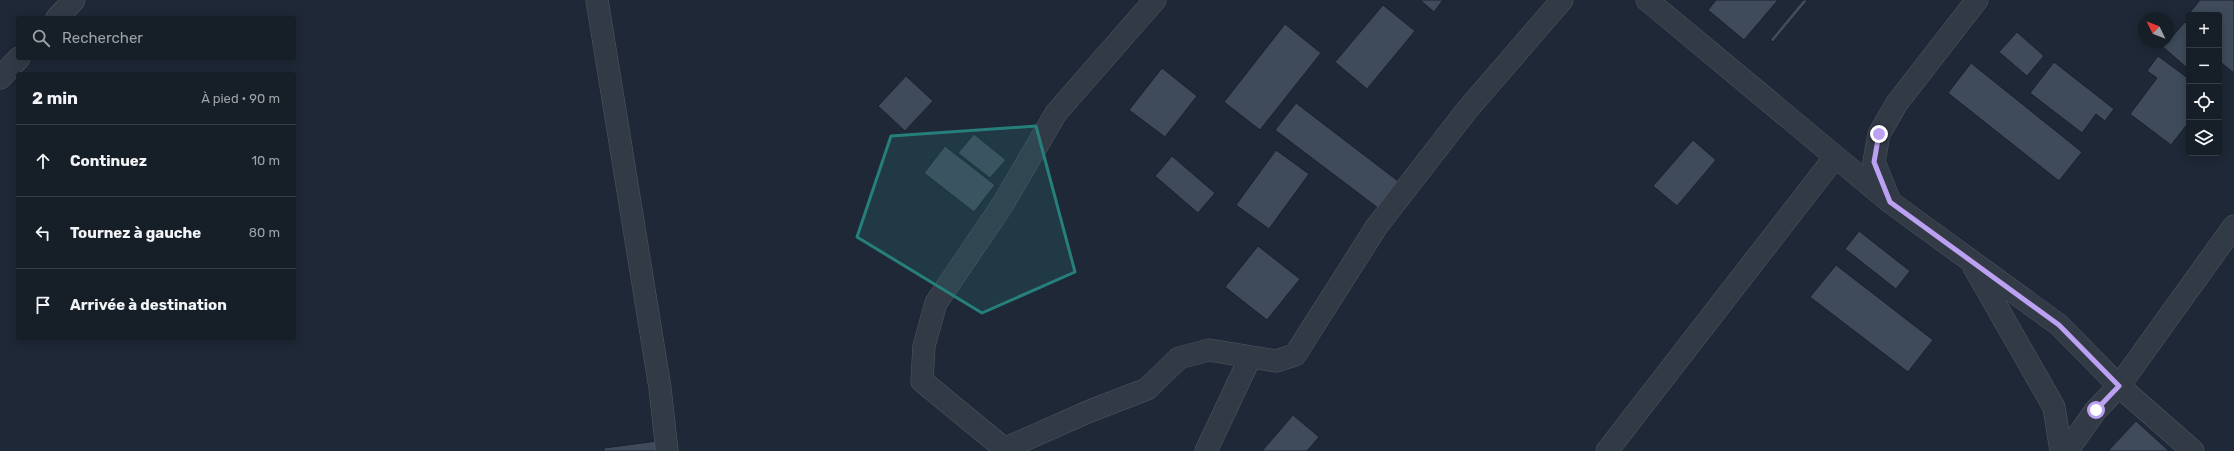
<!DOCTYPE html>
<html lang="fr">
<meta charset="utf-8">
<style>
:root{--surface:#161e28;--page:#1f2730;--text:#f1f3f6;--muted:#9ea2a8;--line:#353c45}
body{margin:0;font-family:Rubik,sans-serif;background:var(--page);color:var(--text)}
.controls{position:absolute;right:12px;top:12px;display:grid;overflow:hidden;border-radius:4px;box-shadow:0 2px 10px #0003}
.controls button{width:36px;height:36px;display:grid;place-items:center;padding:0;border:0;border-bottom:1px solid var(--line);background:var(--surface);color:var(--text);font:20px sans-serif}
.compass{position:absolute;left:2138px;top:12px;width:36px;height:36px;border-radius:50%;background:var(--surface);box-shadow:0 2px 10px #0003;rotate:313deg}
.stop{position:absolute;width:12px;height:12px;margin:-9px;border:3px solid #bca0f2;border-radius:50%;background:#fff}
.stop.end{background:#bca0f2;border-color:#fff;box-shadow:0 1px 4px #0008}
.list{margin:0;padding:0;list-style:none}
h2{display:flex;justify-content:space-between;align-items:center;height:52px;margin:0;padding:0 16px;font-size:17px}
h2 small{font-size:13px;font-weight:400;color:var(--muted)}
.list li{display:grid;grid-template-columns:26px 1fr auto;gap:12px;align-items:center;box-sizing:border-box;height:72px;padding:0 16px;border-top:1px solid var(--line)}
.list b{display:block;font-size:15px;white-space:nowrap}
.list em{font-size:13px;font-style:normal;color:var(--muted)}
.icon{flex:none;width:22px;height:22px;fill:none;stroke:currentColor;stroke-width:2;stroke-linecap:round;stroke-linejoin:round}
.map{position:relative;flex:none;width:2234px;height:451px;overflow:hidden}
.search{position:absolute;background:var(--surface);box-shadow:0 2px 10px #0003;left:16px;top:16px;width:280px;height:44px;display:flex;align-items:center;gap:10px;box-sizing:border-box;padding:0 14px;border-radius:4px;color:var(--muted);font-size:15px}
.panel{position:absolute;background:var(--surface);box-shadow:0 2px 10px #0003;left:16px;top:72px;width:280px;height:268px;border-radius:4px}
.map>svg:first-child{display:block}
.building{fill:#3f4b5b;stroke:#19212c}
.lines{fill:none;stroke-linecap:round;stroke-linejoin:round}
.minor-casing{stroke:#4f5865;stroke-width:23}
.minor{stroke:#323a46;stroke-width:22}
.route{stroke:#bca0f2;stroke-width:5}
.marked{fill:#267f7b;fill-opacity:0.2;stroke:#267f7b;stroke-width:3;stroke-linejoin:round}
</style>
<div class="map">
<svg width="2234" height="451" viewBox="0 0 2234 451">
<rect width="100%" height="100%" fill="#1e2836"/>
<!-- building -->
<g class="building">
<path d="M1420,0H1443L1434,12Z"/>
<path d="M1716,0H1778L1744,40L1708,10Z"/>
<path d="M1803,0H1808L1773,42L1770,40Z"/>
<path d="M2200,0H2234V73L2219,61V15H2189V18L2187,16Z"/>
<path d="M1383,5L1415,31L1367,89L1335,62Z"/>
<path d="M2185,22L2189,26V64L2186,67L2163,47Z"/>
<path d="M1285,24L1321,53L1260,130L1224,102Z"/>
<path d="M2017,32L2044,56L2027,76L1999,52Z"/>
<path d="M2158,56L2189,79V122L2171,145L2130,114L2157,78L2147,71Z"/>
<path d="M2054,62L2114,109L2105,121L2096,114L2082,133L2030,93Z"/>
<path d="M1971,63L2082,152L2059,181L1948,93Z"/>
<path d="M1162,68L1197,96L1165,137L1129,110Z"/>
<path d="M906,76L933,101L905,131L878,106Z"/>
<path d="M1296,103L1398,181L1378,208L1275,130Z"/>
<path d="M974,134L1006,160L990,178L958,153Z"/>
<path d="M1693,140L1716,160L1677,206L1653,186Z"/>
<path d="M945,146L995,185L974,212L924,173Z"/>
<path d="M1276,150L1309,174L1269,229L1236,205Z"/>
<path d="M1172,156L1215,193L1198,213L1155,176Z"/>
<path d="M1859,231L1910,271L1896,289L1845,249Z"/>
<path d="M1258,246L1300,279L1267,320L1225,287Z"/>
<path d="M1836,265L1933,340L1908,372L1810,297Z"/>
<path d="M1293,415L1319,437L1307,451H1262Z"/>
<path d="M2136,421L2169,451H2108Z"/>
<path d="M657,441L658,451H604V448Z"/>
</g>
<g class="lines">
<defs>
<g id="minor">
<path d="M597,0L660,388L667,451"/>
<path d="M1647,0L1890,202L2059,325L2119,386L2193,451"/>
<path d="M57,18L74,0"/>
<path d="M0,78L19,58"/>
<path d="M1889,199L1874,162L1879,134L1897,103L1977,0"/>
<path d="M1974,267L2054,407L2061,451"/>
<path d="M1004,449L1090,411L1147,389L1179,358L1209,350L1276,361L1295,355L1377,226L1467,110L1562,0"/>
<path d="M1007,451L922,381L924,346L936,303L1003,204L1056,113L1155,0"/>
<path d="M1206,451L1250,358"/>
<path d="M1607,451L1835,157"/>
<path d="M2067,451L2096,410L2119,386L2234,226"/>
</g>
</defs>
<!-- minor casing -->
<use href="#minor" class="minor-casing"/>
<!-- minor -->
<use href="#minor" class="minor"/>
</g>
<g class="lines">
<!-- route -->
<path class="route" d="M1879,134L1874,162L1890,202L2059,325L2119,386L2096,410"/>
</g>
<!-- marked area -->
<path class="marked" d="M1036,126L1075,272L982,313L857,237L891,136Z"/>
</svg>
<div class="controls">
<button>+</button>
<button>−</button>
<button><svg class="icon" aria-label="locate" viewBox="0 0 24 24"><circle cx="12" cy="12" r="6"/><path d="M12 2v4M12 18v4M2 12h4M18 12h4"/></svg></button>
<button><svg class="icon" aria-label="layers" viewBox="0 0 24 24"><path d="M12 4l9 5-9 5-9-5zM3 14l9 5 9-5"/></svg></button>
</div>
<svg class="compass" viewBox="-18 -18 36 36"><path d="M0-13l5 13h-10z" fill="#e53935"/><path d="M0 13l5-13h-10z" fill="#9ea2a8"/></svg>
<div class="stop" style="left:2096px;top:410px"></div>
<div class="stop end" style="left:1879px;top:134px"></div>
<div class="search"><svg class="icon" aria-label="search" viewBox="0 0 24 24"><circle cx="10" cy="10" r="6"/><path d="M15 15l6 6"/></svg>Rechercher</div>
<section class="panel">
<h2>2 min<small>À pied · 90 m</small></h2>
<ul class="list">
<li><svg class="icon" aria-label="ahead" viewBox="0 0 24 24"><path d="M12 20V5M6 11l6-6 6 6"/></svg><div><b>Continuez</b></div><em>10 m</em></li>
<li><svg class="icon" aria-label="left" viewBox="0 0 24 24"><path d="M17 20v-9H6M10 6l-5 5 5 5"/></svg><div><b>Tournez à gauche</b></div><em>80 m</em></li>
<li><svg class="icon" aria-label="arrive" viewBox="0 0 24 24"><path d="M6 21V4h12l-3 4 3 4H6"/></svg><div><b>Arrivée à destination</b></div></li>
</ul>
</section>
</div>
